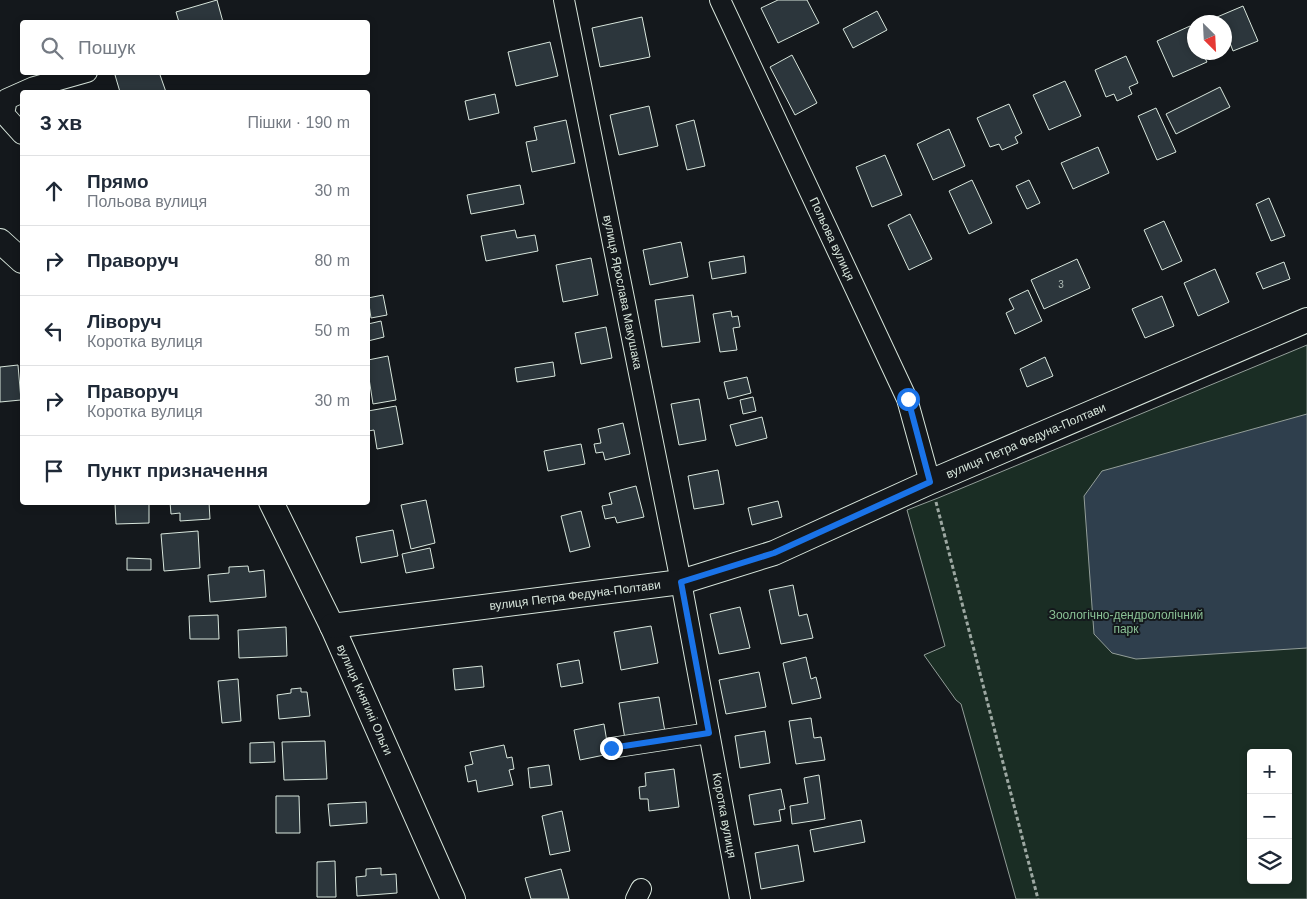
<!DOCTYPE html>
<html lang="uk">
<meta charset="utf-8">
<style>
:root{--surface:#fff;--page:#f6f6f7;--text:#1f2937;--muted:#747a83;--line:#e0e1e3}
body{margin:0;font-family:Arial,sans-serif;background:var(--page);color:var(--text)}
.controls{position:absolute;right:15px;bottom:15px;display:grid;overflow:hidden;border-radius:5px;box-shadow:0 2px 8px #0003}
.controls button{width:45px;height:45px;display:grid;place-items:center;padding:0;border:0;border-bottom:1px solid var(--line);background:var(--surface);color:var(--text);font:25px sans-serif}
.compass{position:absolute;left:1187px;top:15px;width:45px;height:45px;border-radius:50%;background:var(--surface);box-shadow:0 2px 8px #0003;rotate:156deg}
.stop{position:absolute;width:15px;height:15px;margin:-11px;border:4px solid #1a73e8;border-radius:50%;background:#fff}
.stop.end{background:#1a73e8;border-color:#fff;box-shadow:0 1px 5px #0008}
.list{margin:0;padding:0;list-style:none}
h2{display:flex;justify-content:space-between;align-items:center;height:65px;margin:0;padding:0 20px;font-size:21px}
h2 small{font-size:16px;font-weight:400;color:var(--muted)}
.list li{display:grid;grid-template-columns:32px 1fr auto;gap:15px;align-items:center;box-sizing:border-box;height:70px;padding:0 20px;border-top:1px solid var(--line)}
.list b{display:block;font-size:19px;white-space:nowrap}
.list p{margin:0;font-size:16px;white-space:nowrap;color:var(--muted)}
.list em{font-size:16px;font-style:normal;color:var(--muted)}
.icon{flex:none;width:28px;height:28px;fill:none;stroke:currentColor;stroke-width:2;stroke-linecap:round;stroke-linejoin:round}
.map{position:relative;flex:none;width:1307px;height:899px;overflow:hidden}
.search{position:absolute;background:var(--surface);box-shadow:0 2px 8px #0003;left:20px;top:20px;width:350px;height:55px;display:flex;align-items:center;gap:12px;box-sizing:border-box;padding:0 18px;border-radius:5px;color:var(--muted);font-size:19px}
.panel{position:absolute;background:var(--surface);box-shadow:0 2px 8px #0003;left:20px;top:90px;width:350px;height:415px;border-radius:5px}
.map>svg:first-child{display:block}
.green{fill:#1a2d24;stroke:#939e99;fill-rule:evenodd}
.water{fill:#2f3f4d;stroke:#939e99}
.building{fill:#2c363c;stroke:#d8e6dc}
.lines{fill:none;stroke-linecap:round;stroke-linejoin:round}
.minor-casing{stroke:#d8e6dc;stroke-width:22}
.tertiary-casing{stroke:#d8e6dc;stroke-width:26}
.path{stroke:#9da8a2;stroke-width:3;stroke-dasharray:4 2.5;stroke-linecap:butt}
.minor{stroke:#14181c;stroke-width:20}
.tertiary{stroke:#14181c;stroke-width:24}
.route{stroke:#1a73e8;stroke-width:6}
.labels{text-anchor:middle;dominant-baseline:central;stroke-width:4;stroke-linejoin:round;paint-order:stroke}
.number-label{font-size:10px;fill:#adbab4}
.street-label{font-size:12px;fill:#d8e6dc;stroke:#14181c}
.park-label{font-size:12px;fill:#8ac095;stroke:#14181c}
</style>
<div class="map">
<svg width="1307" height="899" viewBox="0 0 1307 899">
<rect width="100%" height="100%" fill="#14181c"/>
<!-- green -->
<path class="green" d="M1307,345V899H1016L961,704L956,700L924,655L945,646L907,510L938,498ZM1251,753H1288V880H1251Z"/>
<!-- water -->
<path class="water" d="M1307,414V648L1136,659L1112,653L1094,634L1084,496L1102,471Z"/>
<!-- building -->
<g class="building">
<path d="M217,0L223,22H179L176,12Z"/>
<path d="M778,0H807L819,23L778,43L761,8Z"/>
<path d="M1243,6L1258,41L1233,51L1230,43L1224,45V22H1211L1210,20Z"/>
<path d="M877,11L887,30L853,48L843,29Z"/>
<path d="M642,17L650,57L600,67L592,28Z"/>
<path d="M1190,26L1194,35V52H1202L1207,62L1173,77L1157,41Z"/>
<path d="M550,42L558,76L516,86L508,52Z"/>
<path d="M792,55L817,103L795,115L770,67Z"/>
<path d="M1126,56L1138,83L1129,87L1132,94L1117,101L1114,94L1106,97L1095,70Z"/>
<path d="M125,72H159L166,92H120L115,75Z"/>
<path d="M1065,81L1081,116L1049,130L1033,95Z"/>
<path d="M1220,87L1230,107L1176,134L1166,114Z"/>
<path d="M495,94L499,113L469,120L465,101Z"/>
<path d="M1009,104L1022,133L1015,137L1018,143L1002,150L999,144L990,147L977,118Z"/>
<path d="M649,106L658,146L619,155L610,115Z"/>
<path d="M1156,108L1176,152L1157,160L1138,116Z"/>
<path d="M566,120L575,163L532,172L526,142L537,140L534,127Z"/>
<path d="M694,120L705,166L687,170L676,125Z"/>
<path d="M949,129L965,166L933,180L917,144Z"/>
<path d="M1098,147L1109,173L1073,189L1061,163Z"/>
<path d="M885,155L902,195L872,207L856,167Z"/>
<path d="M972,180L992,223L969,234L949,191Z"/>
<path d="M1029,180L1040,203L1027,209L1016,186Z"/>
<path d="M520,185L524,204L471,214L467,195Z"/>
<path d="M1269,198L1285,236L1271,241L1256,204Z"/>
<path d="M910,214L932,259L909,270L888,225Z"/>
<path d="M1164,221L1182,261L1162,270L1144,230Z"/>
<path d="M515,230L517,238L535,235L538,251L486,261L481,236Z"/>
<path d="M681,242L688,277L650,285L643,250Z"/>
<path d="M744,256L746,273L712,279L709,262Z"/>
<path d="M591,258L598,295L563,302L556,265Z"/>
<path d="M1077,259L1090,288L1044,309L1031,280Z"/>
<path d="M1284,262L1290,279L1263,289L1256,273Z"/>
<path d="M1215,269L1229,302L1198,316L1184,283Z"/>
<path d="M1028,290L1042,321L1015,334L1006,313L1014,309L1009,299Z"/>
<path d="M383,295L387,315L371,318L368,298Z"/>
<path d="M693,295L700,342L662,347L655,300Z"/>
<path d="M1162,296L1174,326L1145,338L1132,309Z"/>
<path d="M731,311L732,317L738,316L740,327L733,328L737,350L720,352L713,314Z"/>
<path d="M381,321L384,337L368,341V324Z"/>
<path d="M606,327L612,358L581,364L575,333Z"/>
<path d="M388,356L396,400L373,404L368,372V360Z"/>
<path d="M1045,357L1053,376L1027,387L1020,369Z"/>
<path d="M553,362L555,376L517,382L515,368Z"/>
<path d="M18,365L21,400L0,402V367Z"/>
<path d="M747,377L751,393L728,399L724,382Z"/>
<path d="M753,397L756,411L743,414L740,400Z"/>
<path d="M699,399L706,440L679,445L671,404Z"/>
<path d="M396,406L403,444L377,449L374,430L368,431V411Z"/>
<path d="M762,417L767,438L736,446L730,425Z"/>
<path d="M623,423L630,454L605,460L603,452L596,453L594,444L601,443L598,429Z"/>
<path d="M581,444L585,464L548,471L544,451Z"/>
<path d="M718,470L724,504L694,509L688,476Z"/>
<path d="M636,486L644,517L617,523L615,517L605,519L602,506L612,504L609,493Z"/>
<path d="M426,500L435,543L411,549L401,505Z"/>
<path d="M778,501L782,517L752,525L748,508Z"/>
<path d="M149,502V523L116,524L115,503Z"/>
<path d="M170,502H209L210,519L180,521V513L171,514Z"/>
<path d="M581,511L590,547L570,552L561,516Z"/>
<path d="M393,530L398,556L361,563L356,537Z"/>
<path d="M198,531L200,568L164,571L161,534Z"/>
<path d="M430,548L434,568L406,573L402,554Z"/>
<path d="M127,558L151,559V570H127Z"/>
<path d="M248,566L249,572L264,570L266,597L210,602L208,575L229,573V567Z"/>
<path d="M793,585L799,616L807,614L813,638L781,644L769,590Z"/>
<path d="M740,607L750,648L719,654L710,614Z"/>
<path d="M218,615L219,639H190L189,616Z"/>
<path d="M651,626L658,663L621,670L614,632Z"/>
<path d="M286,627L287,656L239,658L238,630Z"/>
<path d="M806,657L811,679L816,677L821,698L792,704L783,663Z"/>
<path d="M579,660L583,683L561,687L557,664Z"/>
<path d="M482,666L484,687L455,690L453,669Z"/>
<path d="M759,672L766,707L726,714L719,680Z"/>
<path d="M238,679L241,721L222,723L218,681Z"/>
<path d="M301,688V692H307L310,716L279,719L277,695L291,693V689Z"/>
<path d="M659,697L665,732L625,739L619,703Z"/>
<path d="M811,718L814,738L821,737L825,760L796,764L789,721Z"/>
<path d="M604,724L609,754L580,760L574,730Z"/>
<path d="M765,731L770,763L740,768L735,736Z"/>
<path d="M325,741L327,779L284,780L282,742Z"/>
<path d="M274,742L275,762L250,763V743Z"/>
<path d="M504,745L507,758L512,757L514,769L509,770L513,785L478,792L476,780L468,782L465,766L473,764L470,752Z"/>
<path d="M549,765L552,785L530,788L528,768Z"/>
<path d="M674,769L679,807L649,811L648,799H640L639,787L646,786L645,773Z"/>
<path d="M819,775L825,819L792,824L790,806L808,803L804,778Z"/>
<path d="M781,789L785,809L779,810L781,821L754,825L749,795Z"/>
<path d="M276,796H299L300,833H276Z"/>
<path d="M366,802L367,823L330,826L328,804Z"/>
<path d="M562,811L570,851L550,855L542,816Z"/>
<path d="M861,820L865,842L814,852L810,830Z"/>
<path d="M798,845L804,881L761,889L755,853Z"/>
<path d="M335,861L336,897H317V862Z"/>
<path d="M381,868V875L396,874L397,893L357,896L356,877L366,876V869Z"/>
<path d="M561,869L569,899H531L525,878Z"/>
</g>
<g class="lines">
<defs>
<g id="minor">
<path id="s1" d="M564,0L681,582L740,899"/>
<path id="s2" d="M720,0L907,399L930,482"/>
<path d="M22,134L4,114L7,99L34,87L87,72"/>
<path d="M611,748L709,733"/>
<path d="M636,899L641,889"/>
</g>
<g id="tertiary">
<path d="M0,241L22,261"/>
<path id="s3" d="M271,502L332,626L453,899"/>
<path id="s4" d="M332,626L681,582L774,553L930,482L1307,320"/>
</g>
</defs>
<!-- minor casing -->
<use href="#minor" class="minor-casing"/>
<!-- tertiary casing -->
<use href="#tertiary" class="tertiary-casing"/>
<!-- path -->
<path class="path" d="M936,502L1038,899"/>
<!-- minor -->
<use href="#minor" class="minor"/>
<!-- tertiary -->
<use href="#tertiary" class="tertiary"/>
</g>
<g class="lines">
<!-- route -->
<path class="route" d="M611,748L709,733L681,582L774,553L930,482L908,399"/>
</g>
<g class="labels">
<!-- number labels -->
<g class="number-label">
<text x="1061" y="284">3</text>
</g>
<!-- street labels -->
<g class="street-label">
<text stroke="none"><textPath href="#s2" startOffset="264">Польова вулиця</textPath></text>
<text stroke="none"><textPath href="#s1" startOffset="298">вулиця Ярослава Макушака</textPath></text>
<text stroke="none"><textPath href="#s4" startOffset="725">вулиця Петра Федуна-Полтави</textPath></text>
<text stroke="none"><textPath href="#s4" startOffset="245">вулиця Петра Федуна-Полтави</textPath></text>
<text stroke="none"><textPath href="#s3" startOffset="219">вулиця Княгині Ольги</textPath></text>
<text stroke="none"><textPath href="#s1" startOffset="831">Коротка вулиця</textPath></text>
</g>
<!-- park labels -->
<g class="park-label">
<text x="1126" y="615">Зоологічно-дендрололічний<tspan x="1126" dy="14">парк</tspan></text>
</g>
</g>
</svg>
<div class="controls">
<button>+</button>
<button>−</button>
<button><svg class="icon" aria-label="layers" viewBox="0 0 24 24"><path d="M12 4l9 5-9 5-9-5zM3 14l9 5 9-5"/></svg></button>
</div>
<svg class="compass" viewBox="-18 -18 36 36"><path d="M0-13l5 13h-10z" fill="#e53935"/><path d="M0 13l5-13h-10z" fill="#747a83"/></svg>
<div class="stop" style="left:908px;top:399px"></div>
<div class="stop end" style="left:611px;top:748px"></div>
<div class="search"><svg class="icon" aria-label="search" viewBox="0 0 24 24"><circle cx="10" cy="10" r="6"/><path d="M15 15l6 6"/></svg>Пошук</div>
<section class="panel">
<h2>3 хв<small>Пішки · 190 m</small></h2>
<ul class="list">
<li><svg class="icon" aria-label="ahead" viewBox="0 0 24 24"><path d="M12 20V5M6 11l6-6 6 6"/></svg><div><b>Прямо</b><p>Польова вулиця</p></div><em>30 m</em></li>
<li><svg class="icon" aria-label="right" viewBox="0 0 24 24"><path d="M7 20v-9h11M14 6l5 5-5 5"/></svg><div><b>Праворуч</b></div><em>80 m</em></li>
<li><svg class="icon" aria-label="left" viewBox="0 0 24 24"><path d="M17 20v-9H6M10 6l-5 5 5 5"/></svg><div><b>Ліворуч</b><p>Коротка вулиця</p></div><em>50 m</em></li>
<li><svg class="icon" aria-label="right" viewBox="0 0 24 24"><path d="M7 20v-9h11M14 6l5 5-5 5"/></svg><div><b>Праворуч</b><p>Коротка вулиця</p></div><em>30 m</em></li>
<li><svg class="icon" aria-label="arrive" viewBox="0 0 24 24"><path d="M6 21V4h12l-3 4 3 4H6"/></svg><div><b>Пункт призначення</b></div></li>
</ul>
</section>
</div>
